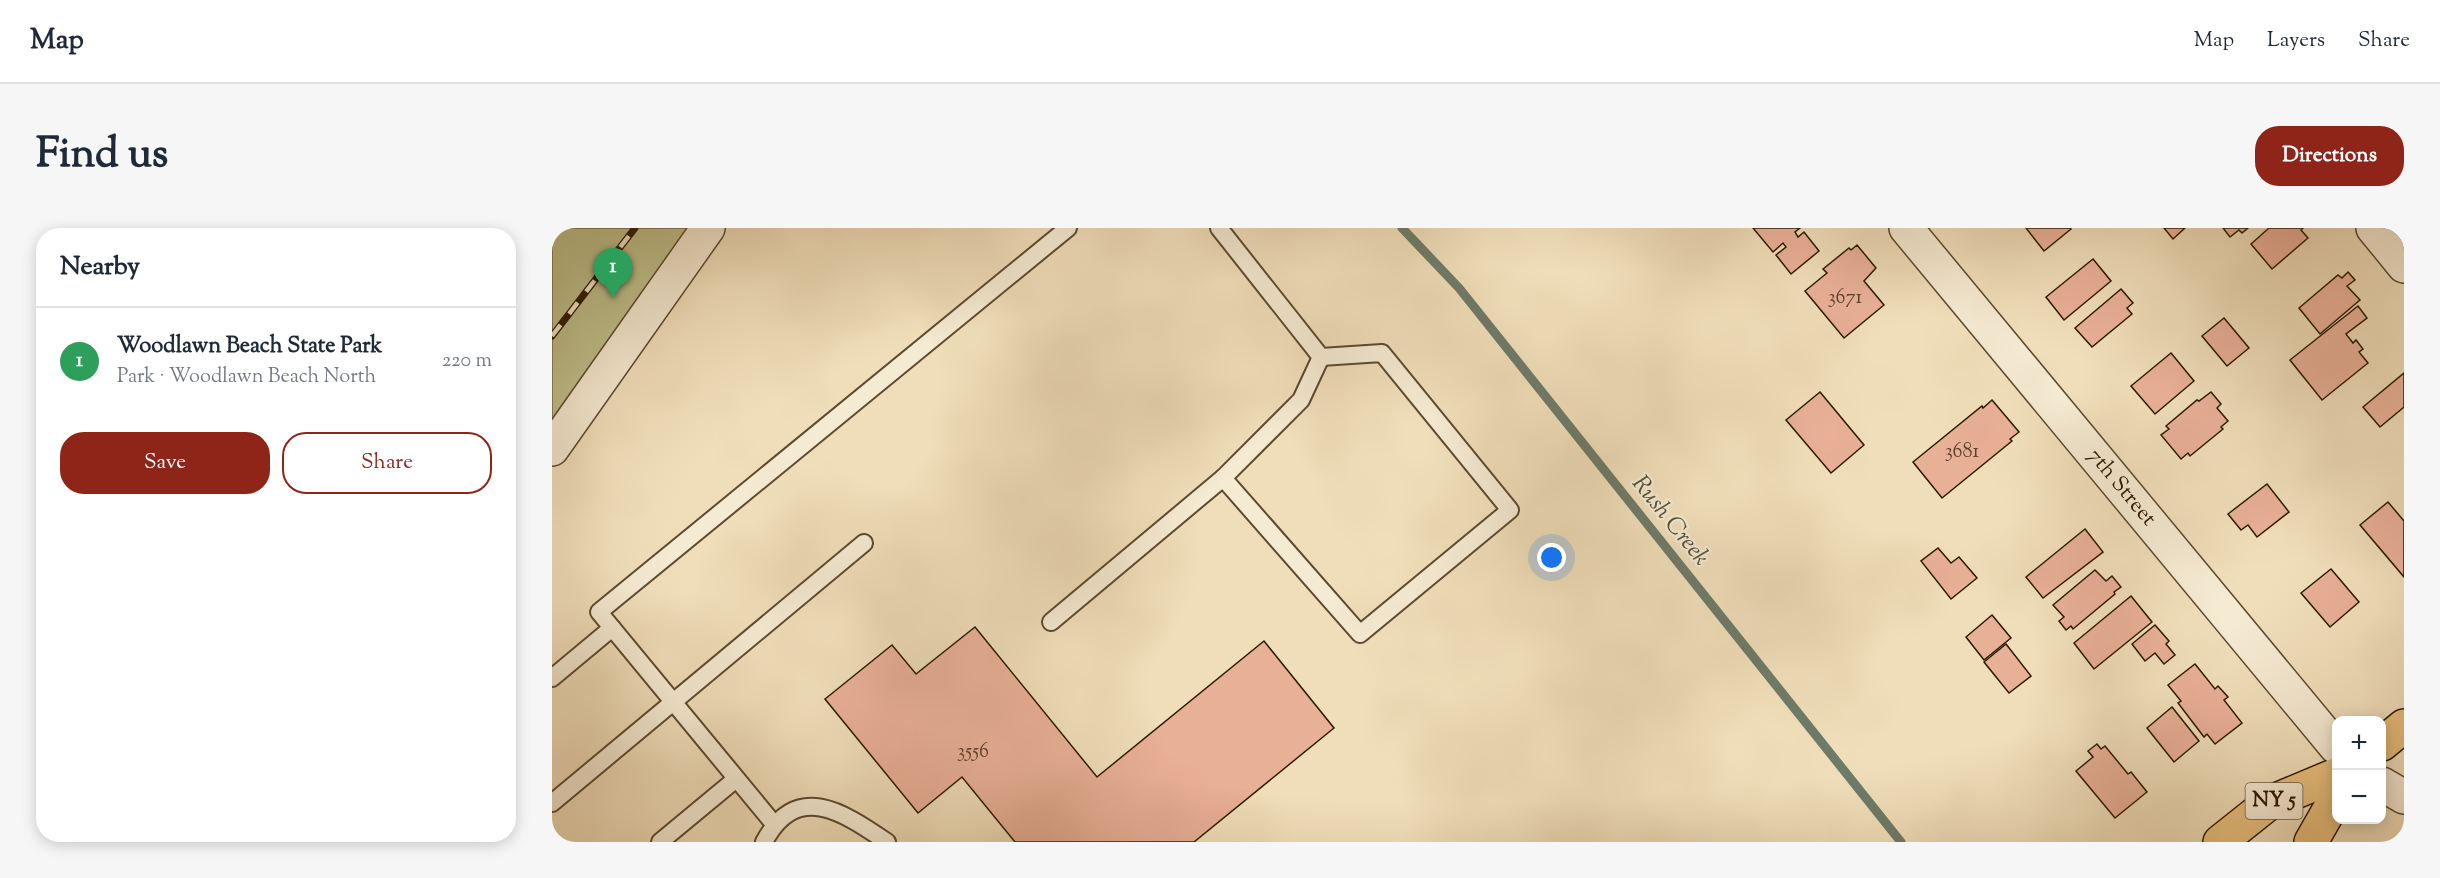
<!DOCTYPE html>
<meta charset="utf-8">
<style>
:root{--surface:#fff;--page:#f6f6f7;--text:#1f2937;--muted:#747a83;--line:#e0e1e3;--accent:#8f2418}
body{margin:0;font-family:"Sorts Mill Goudy",serif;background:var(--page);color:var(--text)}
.controls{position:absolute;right:18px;bottom:18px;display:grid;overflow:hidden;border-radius:12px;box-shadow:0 3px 15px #0003}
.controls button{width:54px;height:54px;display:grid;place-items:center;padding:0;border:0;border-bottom:2px solid var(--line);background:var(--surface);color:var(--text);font:30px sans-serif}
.you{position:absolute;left:1000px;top:330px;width:21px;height:21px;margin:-15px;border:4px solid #fff;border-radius:50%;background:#1a73e8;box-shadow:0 0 0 9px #1a73e833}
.badge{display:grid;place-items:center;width:39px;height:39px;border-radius:50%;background:var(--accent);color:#fff;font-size:20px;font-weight:700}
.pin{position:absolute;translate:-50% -50px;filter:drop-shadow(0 2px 3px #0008)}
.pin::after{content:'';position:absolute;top:32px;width:21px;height:18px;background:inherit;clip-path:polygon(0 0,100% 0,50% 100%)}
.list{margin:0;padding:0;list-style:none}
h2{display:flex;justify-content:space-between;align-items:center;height:78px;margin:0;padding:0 24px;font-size:26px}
h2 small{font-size:20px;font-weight:400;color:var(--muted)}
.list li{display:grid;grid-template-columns:39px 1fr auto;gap:18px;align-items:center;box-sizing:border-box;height:108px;padding:0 24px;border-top:2px solid var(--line)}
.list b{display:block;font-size:22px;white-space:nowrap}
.list p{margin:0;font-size:20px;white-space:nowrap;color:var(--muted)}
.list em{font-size:20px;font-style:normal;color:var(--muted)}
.actions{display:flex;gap:12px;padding:18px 24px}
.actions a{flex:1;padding:14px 0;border:2px solid var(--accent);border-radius:24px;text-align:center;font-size:21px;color:var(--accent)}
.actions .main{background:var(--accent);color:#fff}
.map{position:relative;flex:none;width:1852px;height:614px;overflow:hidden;border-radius:24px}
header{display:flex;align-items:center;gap:36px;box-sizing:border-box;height:84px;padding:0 30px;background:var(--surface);border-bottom:2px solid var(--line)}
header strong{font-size:28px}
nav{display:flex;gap:33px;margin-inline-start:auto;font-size:21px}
.intro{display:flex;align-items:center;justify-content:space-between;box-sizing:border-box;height:144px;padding:0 36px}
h1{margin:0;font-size:42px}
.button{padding:15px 27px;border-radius:24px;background:var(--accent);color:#fff;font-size:21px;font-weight:700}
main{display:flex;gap:36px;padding:0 36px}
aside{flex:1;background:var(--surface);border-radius:24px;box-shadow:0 3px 15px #0003}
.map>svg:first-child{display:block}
.green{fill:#bec08c;stroke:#756c47;stroke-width:1.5}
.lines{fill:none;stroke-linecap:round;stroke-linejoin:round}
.stream{stroke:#6e7b69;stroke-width:9}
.building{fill:#e9b098;stroke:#2c1902;stroke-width:1.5}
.service-casing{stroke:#5d4a30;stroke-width:20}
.minor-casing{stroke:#5d4a30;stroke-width:36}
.trunk-casing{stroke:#2c1902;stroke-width:36}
.service{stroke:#f5ead2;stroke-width:16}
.minor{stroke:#f5ead2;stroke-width:33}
.trunk{stroke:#e8bf7d;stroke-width:33}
.rail-casing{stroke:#2c1902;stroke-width:7}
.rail{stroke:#f5ead2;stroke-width:4.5;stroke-dasharray:14;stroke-linecap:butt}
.labels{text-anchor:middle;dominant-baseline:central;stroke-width:4.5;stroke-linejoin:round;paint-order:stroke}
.number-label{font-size:20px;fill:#5b3f28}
.shield{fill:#f5ead2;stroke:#685840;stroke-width:1.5}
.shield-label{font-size:21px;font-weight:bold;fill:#2c1902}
.street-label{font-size:22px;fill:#2c1902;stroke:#f5ead2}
.water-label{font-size:24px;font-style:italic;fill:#52523e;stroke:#f5ead2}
</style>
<header>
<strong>Map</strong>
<nav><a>Map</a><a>Layers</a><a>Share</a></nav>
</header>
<div class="intro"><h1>Find us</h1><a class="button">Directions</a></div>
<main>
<aside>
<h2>Nearby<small></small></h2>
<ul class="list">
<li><span class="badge" style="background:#2e9e5b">1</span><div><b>Woodlawn Beach State Park</b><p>Park · Woodlawn Beach North</p></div><em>220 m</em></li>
</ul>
<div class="actions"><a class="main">Save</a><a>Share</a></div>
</aside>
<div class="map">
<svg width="1852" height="614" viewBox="0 0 1852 614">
<rect width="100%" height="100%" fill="#f0deba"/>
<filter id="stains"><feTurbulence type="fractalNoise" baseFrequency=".00333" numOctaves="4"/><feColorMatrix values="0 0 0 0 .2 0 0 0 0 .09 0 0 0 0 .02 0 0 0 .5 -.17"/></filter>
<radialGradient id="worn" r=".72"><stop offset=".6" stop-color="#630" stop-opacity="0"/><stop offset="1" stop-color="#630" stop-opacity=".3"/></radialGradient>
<!-- green -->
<path class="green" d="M0,0H173L0,234Z"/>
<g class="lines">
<!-- stream -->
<path class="stream" d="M850,0L907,60L1349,614"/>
</g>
<!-- building -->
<g class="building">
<path d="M1201,0H1248L1243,4L1246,9L1252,4L1267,23L1239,46L1224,27L1234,19L1231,15L1221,24Z"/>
<path d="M1474,0H1518L1519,1L1492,23Z"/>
<path d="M1612,0H1633L1621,11Z"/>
<path d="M1671,0H1696L1690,5L1687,2L1678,9Z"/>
<path d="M1717,0H1751L1749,2L1756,10L1720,41L1699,16Z"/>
<path d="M1305,17L1324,40L1312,53L1332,77L1292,110L1253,63L1275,45L1271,41L1297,20L1299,22Z"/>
<path d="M1541,31L1559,53L1512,92L1494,69Z"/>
<path d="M1796,44L1803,52L1795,58L1808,72L1768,106L1747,80L1786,47L1790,50Z"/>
<path d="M1569,61L1581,75L1575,80L1580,86L1540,119L1523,100Z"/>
<path d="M1806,78L1815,90L1794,106L1801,115L1804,112L1811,121L1807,124L1816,135L1770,172L1738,132Z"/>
<path d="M1672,90L1697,120L1675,138L1650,108Z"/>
<path d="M1619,125L1642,153L1603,186L1579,158Z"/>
<path d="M1852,145V179L1828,199L1811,179Z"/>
<path d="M1268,164L1312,217L1279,245L1234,192Z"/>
<path d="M1659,164L1669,176L1665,180L1676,193L1669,199L1671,201L1638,228L1636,225L1629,231L1609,207L1617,201L1614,198L1645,172L1647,173Z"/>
<path d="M1440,172L1467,204L1458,211L1460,213L1390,270L1361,234L1430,178L1431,180Z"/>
<path d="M1715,256L1737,284L1705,309L1696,297L1689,302L1676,286Z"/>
<path d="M1836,274L1852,293V349L1808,297Z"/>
<path d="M1533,301L1551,324L1491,370L1474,349Z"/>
<path d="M1386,320L1399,335L1407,329L1425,350L1399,371L1369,333Z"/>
<path d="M1779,341L1807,374L1778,399L1749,365Z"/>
<path d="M1543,342L1554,353L1560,348L1569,359L1562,364L1563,366L1521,401L1519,398L1514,402L1507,393L1512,389L1501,377Z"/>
<path d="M1579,368L1600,394L1542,441L1522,415Z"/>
<path d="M1440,387L1459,410L1432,432L1414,409Z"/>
<path d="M1603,397L1617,413L1614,416L1623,427L1612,436L1603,425L1593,433L1580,416Z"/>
<path d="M423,399L545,549L712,413L782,500L642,614H463L410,549L366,585L273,471L340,417L364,446Z"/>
<path d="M1454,416L1479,448L1457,465L1432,434Z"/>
<path d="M1643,436L1663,461L1666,458L1676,469L1672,472L1690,495L1663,516L1655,506L1652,509L1626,475L1629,473L1616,457Z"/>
<path d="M1620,479L1647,513L1622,534L1595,500Z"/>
<path d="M1545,516L1549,521L1553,518L1576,546L1579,544L1595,564L1563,590L1524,543L1541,529L1536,523Z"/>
</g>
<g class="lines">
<defs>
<g id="service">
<path d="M671,250L749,172L769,129"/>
<path d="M499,394L671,250L808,406L958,282L830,125L769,129L667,0"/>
<path d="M0,450L60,400"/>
<path d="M0,575L312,315"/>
<path d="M222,596L47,384L516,0"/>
<path d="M108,614L184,551"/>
<path d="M212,614C245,552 292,585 335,614"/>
</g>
<g id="minor">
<path d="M1354,0L1784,519"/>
<path d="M1821,0L1852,38"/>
<path d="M0,221L156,0"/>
<path d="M1830,556L1852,569"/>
</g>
<g id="trunk">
<path d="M1830,516L1852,498"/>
<path d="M1668,614L1717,575L1784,547"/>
<path d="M1759,614L1784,570"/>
</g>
</defs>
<!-- service casing -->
<use href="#service" class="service-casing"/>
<!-- minor casing -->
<use href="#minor" class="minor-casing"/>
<!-- trunk casing -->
<use href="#trunk" class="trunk-casing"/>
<!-- service -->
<use href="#service" class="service"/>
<!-- minor -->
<use href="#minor" class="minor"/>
<!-- trunk -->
<use href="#trunk" class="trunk"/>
<defs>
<path id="rail" d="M0,108L83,0"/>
</defs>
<!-- rail casing -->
<use href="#rail" class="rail-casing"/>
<!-- rail -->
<use href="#rail" class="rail"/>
</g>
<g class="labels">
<!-- number labels -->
<g class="number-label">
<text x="1293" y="70">3671</text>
<text x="1410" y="224">3681</text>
<text x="421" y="524">3556</text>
</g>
<!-- shield labels -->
<rect class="shield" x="1693.5" y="555" width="57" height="36" rx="4.5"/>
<g class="shield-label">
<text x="1722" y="573">NY 5</text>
</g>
<!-- street labels -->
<g class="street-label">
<text transform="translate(1569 260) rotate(50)">7th Street</text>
</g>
<!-- water labels -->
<g class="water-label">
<text transform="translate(1118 293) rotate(51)">Rush Creek</text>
</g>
</g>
<rect width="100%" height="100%" filter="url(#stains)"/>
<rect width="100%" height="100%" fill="url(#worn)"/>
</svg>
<div class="controls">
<button>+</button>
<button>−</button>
</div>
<div class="you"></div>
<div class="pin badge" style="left:61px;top:70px;background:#2e9e5b">1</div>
</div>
</main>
